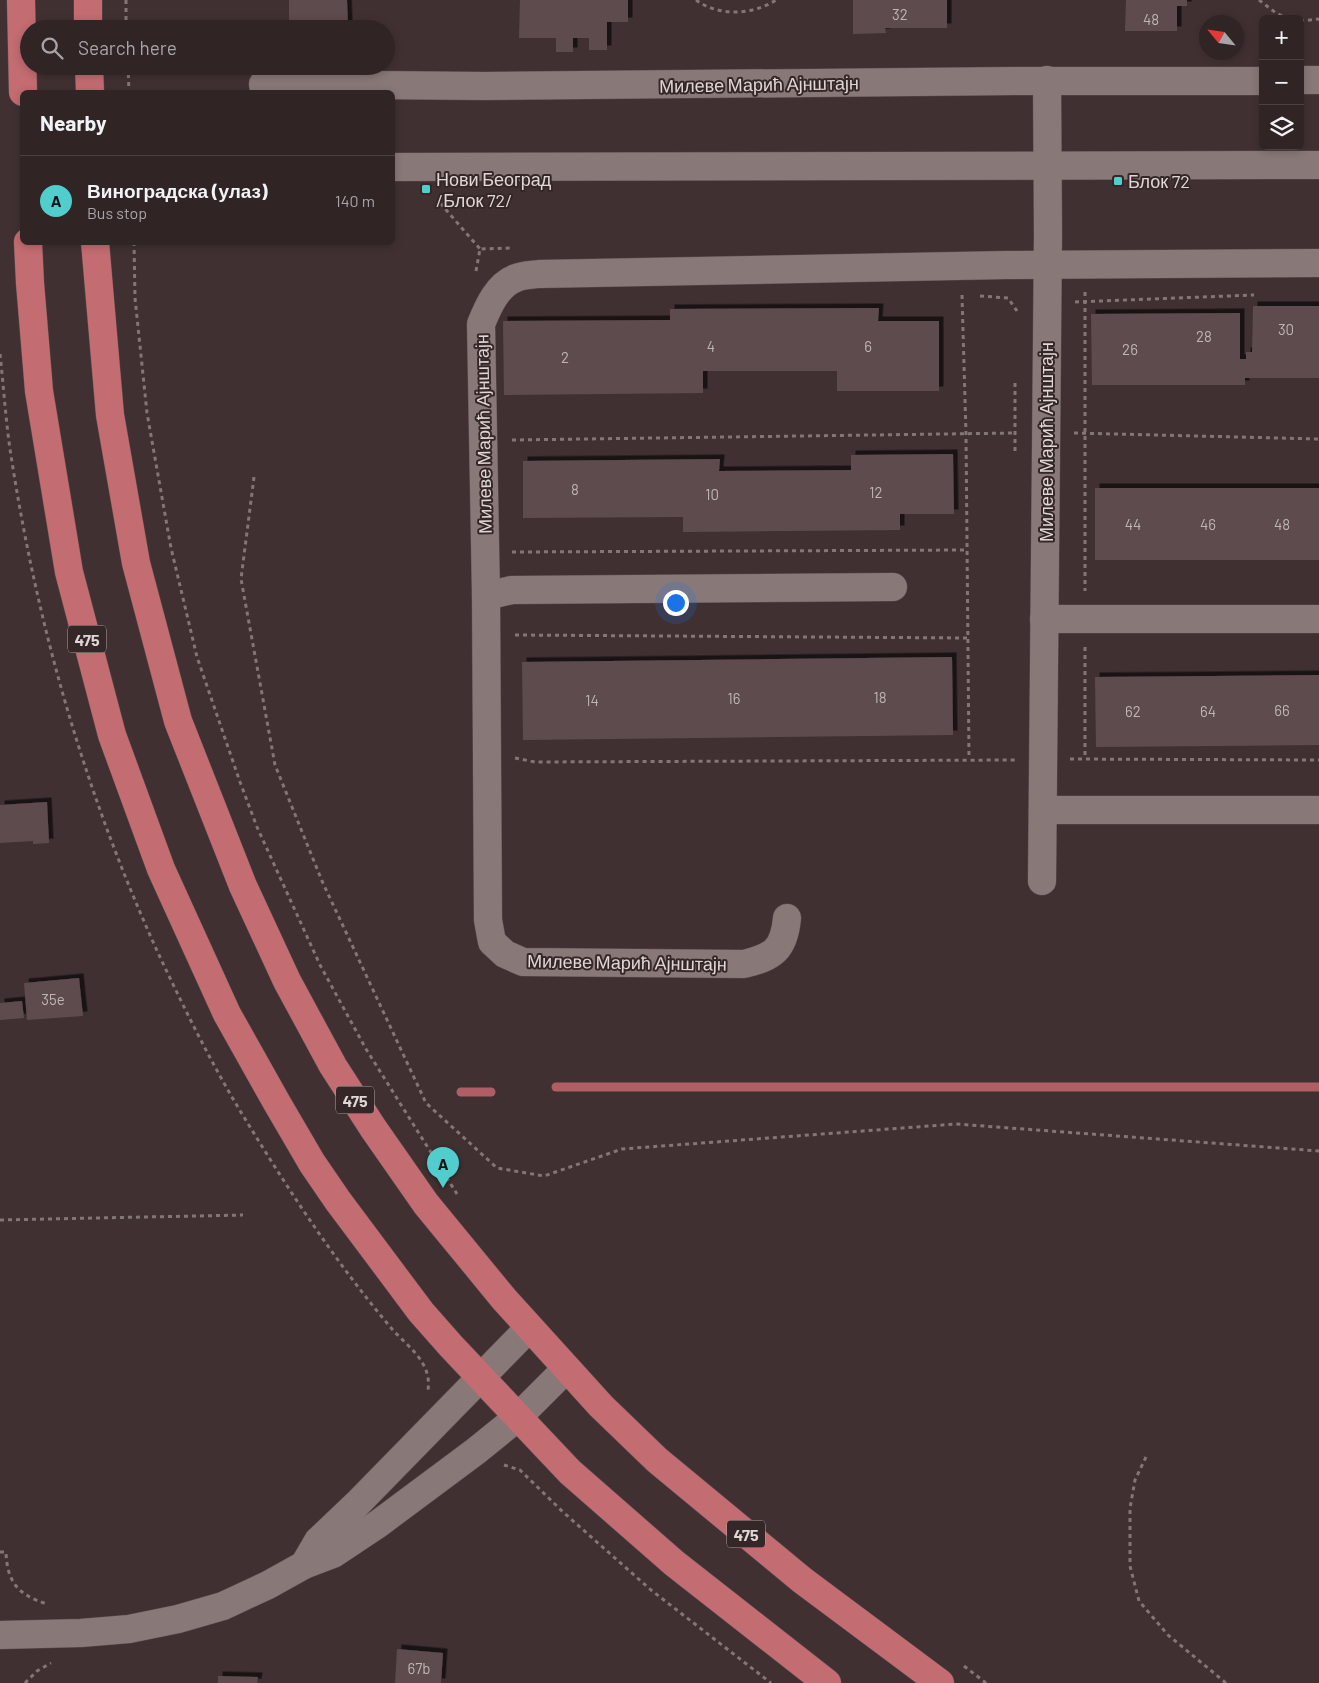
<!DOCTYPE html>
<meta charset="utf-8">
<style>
:root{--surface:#302425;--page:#3c3032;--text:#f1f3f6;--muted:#a8a4a7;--line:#4b4142;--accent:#52cdce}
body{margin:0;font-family:Barlow,sans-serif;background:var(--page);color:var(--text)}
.controls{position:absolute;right:15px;top:15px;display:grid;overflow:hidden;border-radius:8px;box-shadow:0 2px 8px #0003}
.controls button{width:45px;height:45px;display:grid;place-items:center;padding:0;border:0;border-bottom:1px solid var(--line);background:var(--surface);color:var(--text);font:25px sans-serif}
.compass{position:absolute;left:1199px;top:15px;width:45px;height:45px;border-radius:50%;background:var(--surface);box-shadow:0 2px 8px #0003;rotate:299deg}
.you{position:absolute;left:675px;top:602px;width:18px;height:18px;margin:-12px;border:4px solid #fff;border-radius:50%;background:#1a73e8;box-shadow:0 0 0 8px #1a73e833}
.badge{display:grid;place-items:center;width:32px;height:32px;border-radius:50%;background:var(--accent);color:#111;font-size:16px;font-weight:700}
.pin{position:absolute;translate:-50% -41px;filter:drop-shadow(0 1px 2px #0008)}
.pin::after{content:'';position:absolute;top:26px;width:18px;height:15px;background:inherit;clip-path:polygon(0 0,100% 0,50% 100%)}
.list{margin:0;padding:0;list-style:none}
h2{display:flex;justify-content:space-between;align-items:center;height:65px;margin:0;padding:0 20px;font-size:21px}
h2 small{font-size:16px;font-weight:400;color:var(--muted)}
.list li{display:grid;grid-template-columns:32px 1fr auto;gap:15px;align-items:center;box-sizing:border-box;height:90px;padding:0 20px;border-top:1px solid var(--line)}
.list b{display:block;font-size:19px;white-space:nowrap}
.list p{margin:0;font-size:16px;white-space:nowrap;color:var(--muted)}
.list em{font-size:16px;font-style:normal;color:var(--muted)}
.icon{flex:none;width:28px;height:28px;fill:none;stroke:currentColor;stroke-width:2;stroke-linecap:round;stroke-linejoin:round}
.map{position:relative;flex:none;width:1319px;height:1683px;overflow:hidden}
.search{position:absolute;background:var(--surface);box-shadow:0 2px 8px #0003;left:20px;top:20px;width:375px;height:55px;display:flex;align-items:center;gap:12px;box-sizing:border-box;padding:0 18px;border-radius:28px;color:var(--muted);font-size:19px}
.panel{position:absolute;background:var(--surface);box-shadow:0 2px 8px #0003;left:20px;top:90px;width:375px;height:155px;border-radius:8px}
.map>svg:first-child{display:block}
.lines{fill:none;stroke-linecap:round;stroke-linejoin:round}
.stream{stroke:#af5e65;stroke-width:9}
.building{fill:#5d4c4d;filter:url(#shadow)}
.minor-casing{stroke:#5a4d4e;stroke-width:29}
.highway-casing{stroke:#5a4d4e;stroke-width:29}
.path{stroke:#837676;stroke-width:3;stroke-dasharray:4 4;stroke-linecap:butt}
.minor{stroke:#897878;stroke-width:28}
.highway{stroke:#c36c72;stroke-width:28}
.poi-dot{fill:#52cdce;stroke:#352727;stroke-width:2}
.labels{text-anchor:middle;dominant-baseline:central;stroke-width:4;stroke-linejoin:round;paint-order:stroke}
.number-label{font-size:15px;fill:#bfb4b4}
.shield{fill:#352727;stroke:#ada2a2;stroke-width:1}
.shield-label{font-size:16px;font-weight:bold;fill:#e0d6d6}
.street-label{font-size:18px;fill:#e0d6d6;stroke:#352727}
.poi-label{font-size:18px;fill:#e0d6d6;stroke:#352727;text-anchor:start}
</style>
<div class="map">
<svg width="1319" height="1683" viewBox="0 0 1319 1683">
<defs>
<filter id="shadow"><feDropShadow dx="4.5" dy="-4.5" stdDeviation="0" flood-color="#0009"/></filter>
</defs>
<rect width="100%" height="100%" fill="#403031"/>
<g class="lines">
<!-- stream -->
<g class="stream">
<path d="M556,1087H1319"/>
<path d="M461,1092H491"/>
</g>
</g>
<!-- building -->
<g class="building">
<path d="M289,0H347L348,25L331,26V29H311V26L289,27Z"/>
<path d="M520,0H628V22H607V50H589V38H573V52H556V38H519Z"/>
<path d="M853,0H947V28H885L886,33L853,34Z"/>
<path d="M1126,0H1187V6H1177V31H1125Z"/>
<path d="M1253,306H1319V378H1245V385H1092L1091,314L1240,313V359H1246V352H1252Z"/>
<path d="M879,308L878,321H939V391H837V371H703V393L504,395L503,321L670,320V309Z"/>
<path d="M953,454L954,514H900V530L683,532V517L523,518V461L720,459L719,471L851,470V455Z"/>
<rect x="1095" y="488" width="224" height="72"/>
<path d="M952,657L953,735L523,740L522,662Z"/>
<path d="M1319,675V745L1096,747L1095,677Z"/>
<path d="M47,802L49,843L33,844V841L0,843V805Z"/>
<path d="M79,978L83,1016L27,1020L24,983Z"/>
<path d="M22,1001L24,1018L0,1020V1003Z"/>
<path d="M397,1649L443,1653L441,1683H395Z"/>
<path d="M218,1676L258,1677L257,1683H218Z"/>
</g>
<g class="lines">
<defs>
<g id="minor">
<path d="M1300,80H1319"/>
<path d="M264,92L263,84L484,86L1015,81H1263"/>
<path d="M392,167L1319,165"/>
<path d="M486,596L512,590L893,587"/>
<path d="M1044,619H1319"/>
<path d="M1043,810H1319"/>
<path d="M1042,881L1048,234L1047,80"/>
<path d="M787,918C784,950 773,957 744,964L523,962L505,954L492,942L488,920L486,596L481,324C488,307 497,285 516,278C522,275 532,275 539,274L1007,265L1319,263"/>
<path d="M304,1565L318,1541L358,1503L529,1328"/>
<path d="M0,1635L81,1633L129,1629L178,1619L223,1606L268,1585L304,1565L333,1554L378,1524L476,1451L518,1417L566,1369"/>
</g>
<g id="highway">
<path d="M21,0L23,92"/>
<path d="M88,0V29"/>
<path d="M89,66L90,92"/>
<path d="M28,242L30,283L39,391L69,572L112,735L161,869L227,1014L277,1103L312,1163L338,1201L421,1312L451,1346L518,1417L570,1472L674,1563L827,1683"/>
<path d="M95,242L110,415L136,563L178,721L243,886L287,981L333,1066L373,1128L426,1204L504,1299L601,1406L657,1460L802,1580L940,1683"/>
</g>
</defs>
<!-- minor casing -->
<use href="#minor" class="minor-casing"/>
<!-- highway casing -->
<use href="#highway" class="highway-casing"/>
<!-- path -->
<g class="path">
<path d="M126,0V29"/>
<path d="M696,0C719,17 753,15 776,0"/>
<path d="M1259,0L1276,13L1289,19"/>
<path d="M1300,21L1319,19"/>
<path d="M128,66L129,92"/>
<path d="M441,195V204L480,249"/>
<path d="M134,242L135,298L147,413L171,548L197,657L240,782L257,827L320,965L366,1049L457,1194"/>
<path d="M476,271L480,249L511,248"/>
<path d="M1085,292V591"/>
<path d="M962,295L966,434L969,759"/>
<path d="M980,296L1008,298L1017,311"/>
<path d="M1075,302L1254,295"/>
<path d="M0,354C4,390 6,426 12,462C39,633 87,798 159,955C186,1012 214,1069 247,1122C291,1194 337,1264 392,1329C408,1347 432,1362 428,1390"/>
<path d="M1074,433L1319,439"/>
<path d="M512,440L1015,433"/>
<path d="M1015,451V382"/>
<path d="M254,477L241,579L275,765L322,881L426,1103L497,1168L544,1176L622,1149L956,1124L1319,1151"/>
<path d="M512,552L966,550"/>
<path d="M515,635L968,638"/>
<path d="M1085,647V759"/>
<path d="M515,758L535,762L1015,760"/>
<path d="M1070,759L1319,760"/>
<path d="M0,1220L243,1215"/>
<path d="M1146,1457L1135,1480L1130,1508V1566L1139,1601L1168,1635L1226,1683"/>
<path d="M504,1465L520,1470L563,1512L651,1590L771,1683"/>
<path d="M0,1552H6C7,1582 18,1595 47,1604"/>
<path d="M964,1666L986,1683"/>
<path d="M25,1683L37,1671L51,1663"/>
</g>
<!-- minor -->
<use href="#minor" class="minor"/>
<!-- highway -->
<use href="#highway" class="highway"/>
</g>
<!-- markers -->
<g class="poi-dot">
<rect x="1113" y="176" width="10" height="10" rx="2.5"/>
<rect x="421" y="184" width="10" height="10" rx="2.5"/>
</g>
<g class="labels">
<!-- number labels -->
<g class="number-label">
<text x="900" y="14">32</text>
<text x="1151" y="19">48</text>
<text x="1286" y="329">30</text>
<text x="1204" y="336">28</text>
<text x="711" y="346">4</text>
<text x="868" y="346">6</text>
<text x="1130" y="349">26</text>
<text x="565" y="357">2</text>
<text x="575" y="489">8</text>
<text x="876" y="492">12</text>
<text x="712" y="494">10</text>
<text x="1133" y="524">44</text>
<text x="1208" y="524">46</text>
<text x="1282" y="524">48</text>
<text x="880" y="697">18</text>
<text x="734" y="698">16</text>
<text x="592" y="700">14</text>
<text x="1282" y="710">66</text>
<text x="1133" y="711">62</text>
<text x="1208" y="711">64</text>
<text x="53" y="999">35e</text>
<text x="419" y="1668">67b</text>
</g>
<!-- shield labels -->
<g class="shield">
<rect x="68" y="625.5" width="38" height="27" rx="4"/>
<rect x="336" y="1086.5" width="38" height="27" rx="4"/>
<rect x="727" y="1520.5" width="38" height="27" rx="4"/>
</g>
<g class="shield-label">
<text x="87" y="639">475</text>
<text x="355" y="1100">475</text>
<text x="746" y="1534">475</text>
</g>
<!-- street labels -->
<g class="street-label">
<text transform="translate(759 84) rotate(-1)">Милеве Марић Ајнштајн</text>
<text transform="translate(483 434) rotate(-91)">Милеве Марић Ајнштајн</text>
<text transform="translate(1046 442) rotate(-90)">Милеве Марић Ајнштајн</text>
<text transform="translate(627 962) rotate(1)">Милеве Марић Ајнштајн</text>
</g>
<!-- poi labels -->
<g class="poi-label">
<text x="436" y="179">Нови Београд<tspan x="436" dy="21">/Блок 72/</tspan></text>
<text x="1128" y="181">Блок 72</text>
</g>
</g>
</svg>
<div class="controls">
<button>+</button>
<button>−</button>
<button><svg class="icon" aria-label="layers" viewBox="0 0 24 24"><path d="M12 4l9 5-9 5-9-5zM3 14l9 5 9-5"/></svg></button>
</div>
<svg class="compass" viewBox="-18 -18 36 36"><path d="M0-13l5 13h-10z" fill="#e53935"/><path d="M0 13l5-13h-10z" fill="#a8a4a7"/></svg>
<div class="you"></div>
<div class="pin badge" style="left:443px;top:1188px">A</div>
<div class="search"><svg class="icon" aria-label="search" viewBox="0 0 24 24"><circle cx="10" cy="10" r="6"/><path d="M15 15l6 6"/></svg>Search here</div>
<section class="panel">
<h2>Nearby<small></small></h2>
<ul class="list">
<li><span class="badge">A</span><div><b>Виноградска (улаз)</b><p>Bus stop</p></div><em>140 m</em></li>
</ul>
</section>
</div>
